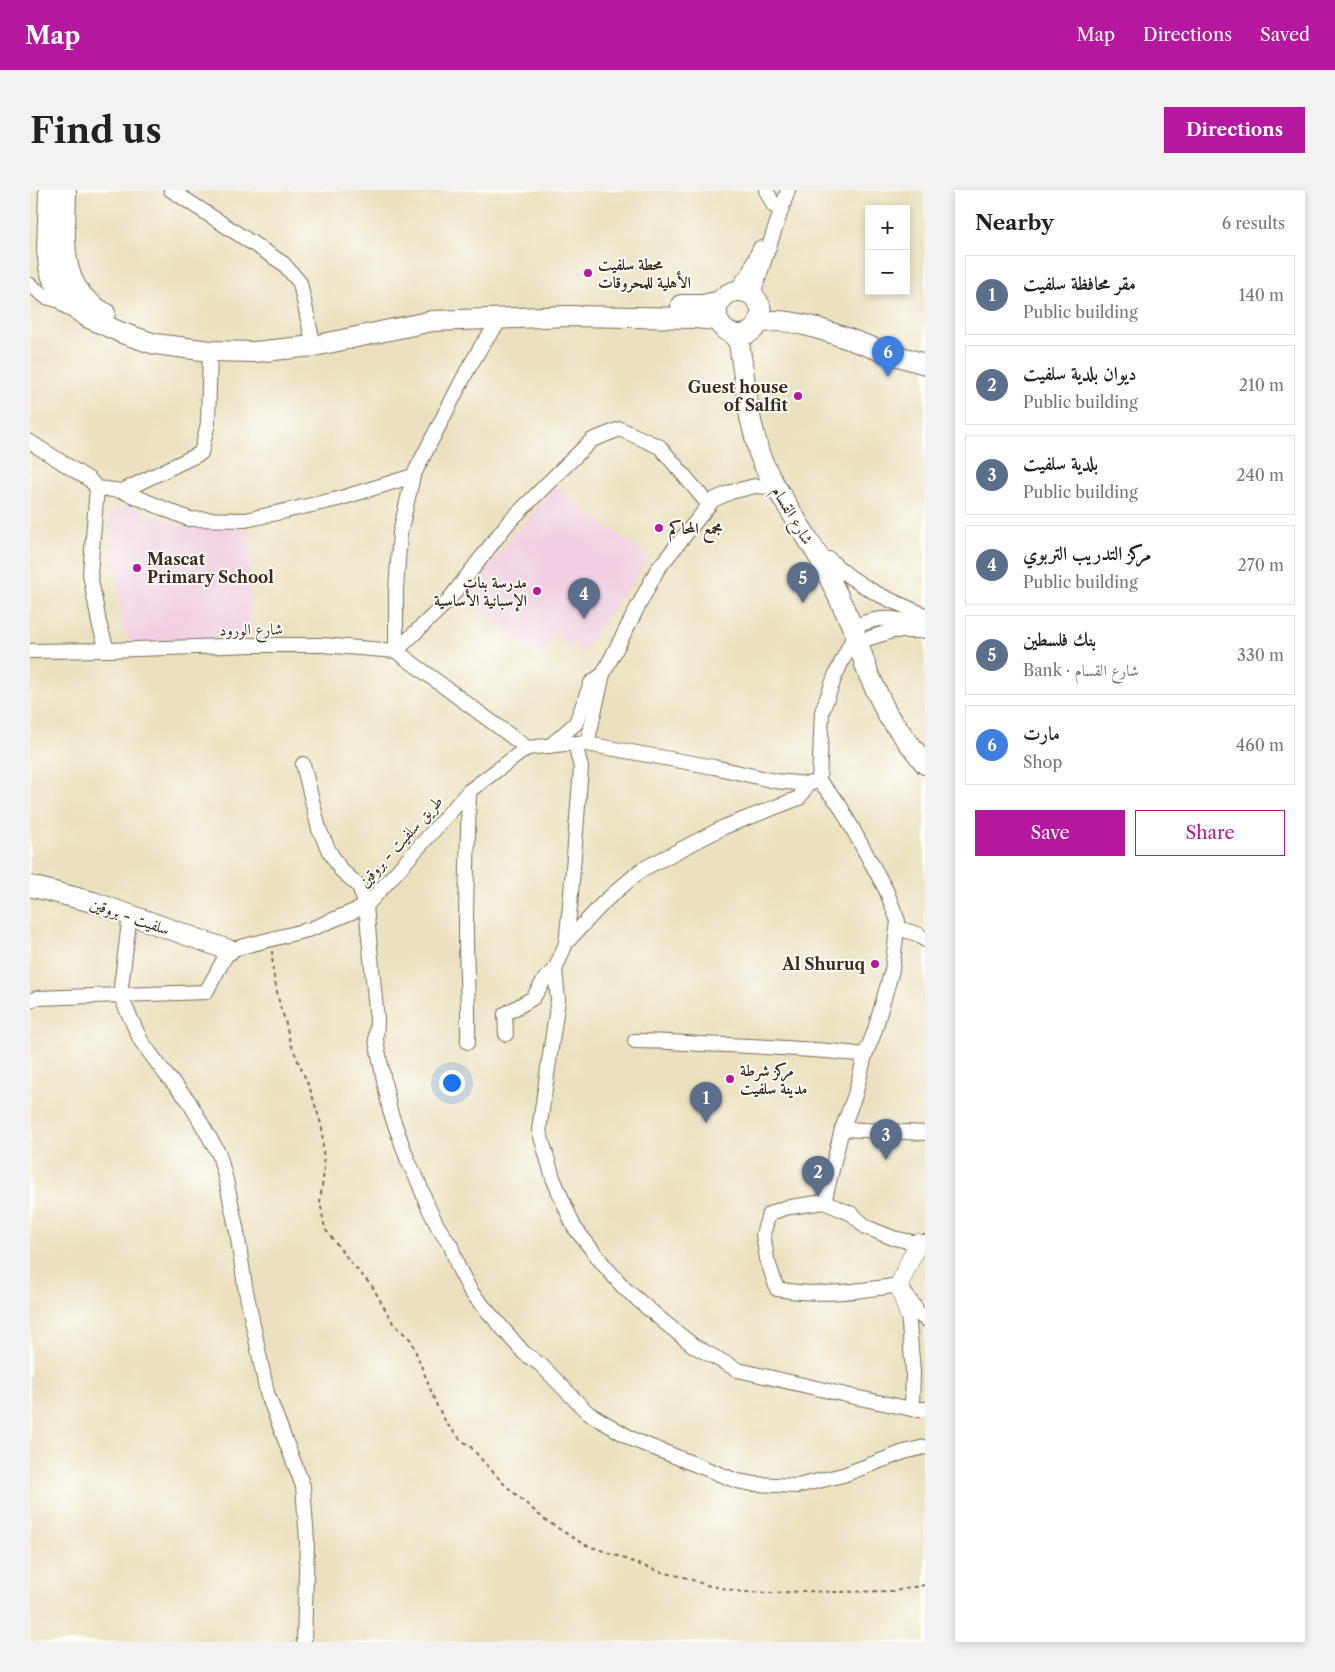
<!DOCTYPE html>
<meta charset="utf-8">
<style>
:root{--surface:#fff;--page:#f2f2f2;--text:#222;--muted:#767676;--line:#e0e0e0;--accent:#b5179e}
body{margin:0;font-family:"Libre Caslon Text",Amiri,serif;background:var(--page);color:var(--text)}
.controls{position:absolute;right:15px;top:15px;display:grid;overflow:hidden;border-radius:0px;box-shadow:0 2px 8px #0003}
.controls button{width:45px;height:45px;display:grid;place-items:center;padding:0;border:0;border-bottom:1px solid var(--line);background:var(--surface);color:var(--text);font:25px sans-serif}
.you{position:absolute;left:421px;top:892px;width:18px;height:18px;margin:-12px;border:4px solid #fff;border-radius:50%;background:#1a73e8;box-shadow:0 0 0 8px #1a73e833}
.badge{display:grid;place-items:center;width:32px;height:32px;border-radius:50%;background:var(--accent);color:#fff;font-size:16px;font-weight:700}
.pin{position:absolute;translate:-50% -41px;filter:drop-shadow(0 1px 2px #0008)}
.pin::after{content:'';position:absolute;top:26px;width:18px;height:15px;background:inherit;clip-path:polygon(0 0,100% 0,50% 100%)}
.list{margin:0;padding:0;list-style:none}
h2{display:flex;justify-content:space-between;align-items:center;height:65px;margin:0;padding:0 20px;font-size:21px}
h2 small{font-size:16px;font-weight:400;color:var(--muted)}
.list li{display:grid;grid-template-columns:32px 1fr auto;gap:15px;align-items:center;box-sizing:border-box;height:80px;margin:0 10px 10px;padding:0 10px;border:1px solid var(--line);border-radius:0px}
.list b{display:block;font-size:19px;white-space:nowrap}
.list p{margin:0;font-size:16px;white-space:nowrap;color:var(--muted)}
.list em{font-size:16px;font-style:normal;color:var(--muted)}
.actions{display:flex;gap:10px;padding:15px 20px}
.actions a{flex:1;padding:11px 0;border:1px solid var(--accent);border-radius:0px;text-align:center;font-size:18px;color:var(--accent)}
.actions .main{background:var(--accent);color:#fff}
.map{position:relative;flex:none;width:895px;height:1452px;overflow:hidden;border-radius:0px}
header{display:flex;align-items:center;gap:30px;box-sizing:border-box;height:70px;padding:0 25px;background:var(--accent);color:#fff}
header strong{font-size:24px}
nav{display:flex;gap:28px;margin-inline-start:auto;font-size:18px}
.intro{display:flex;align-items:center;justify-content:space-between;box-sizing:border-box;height:120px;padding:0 30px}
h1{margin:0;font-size:35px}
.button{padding:12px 22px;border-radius:0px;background:var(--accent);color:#fff;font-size:18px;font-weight:700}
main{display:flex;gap:30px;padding:0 30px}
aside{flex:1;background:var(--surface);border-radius:0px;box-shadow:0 2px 8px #0003}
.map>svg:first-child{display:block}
.built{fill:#f1d0e3}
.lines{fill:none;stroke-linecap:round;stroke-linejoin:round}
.minor-casing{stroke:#796a57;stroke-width:16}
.tertiary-casing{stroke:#796a57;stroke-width:19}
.secondary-casing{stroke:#796a57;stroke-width:22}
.path{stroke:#796a57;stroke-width:2;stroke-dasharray:4 4;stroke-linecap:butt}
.minor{stroke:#fff;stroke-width:14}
.tertiary{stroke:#fff;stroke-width:18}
.secondary{stroke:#fff;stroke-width:20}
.poi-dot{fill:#b5179e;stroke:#fdfcf7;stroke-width:2}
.labels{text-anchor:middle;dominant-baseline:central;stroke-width:4;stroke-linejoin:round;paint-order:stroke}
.poi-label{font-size:16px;font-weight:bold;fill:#3b2a1e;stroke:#fdfcf7;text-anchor:start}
.street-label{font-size:16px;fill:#3b2a1e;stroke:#fdfcf7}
</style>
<header>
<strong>Map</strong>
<nav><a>Map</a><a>Directions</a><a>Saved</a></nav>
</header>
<div class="intro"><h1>Find us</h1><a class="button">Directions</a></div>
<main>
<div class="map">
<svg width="895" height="1452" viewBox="0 0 895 1452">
<rect width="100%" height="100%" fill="#fdfcf7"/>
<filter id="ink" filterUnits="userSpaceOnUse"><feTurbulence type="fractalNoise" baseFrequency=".02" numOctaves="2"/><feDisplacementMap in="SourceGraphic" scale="10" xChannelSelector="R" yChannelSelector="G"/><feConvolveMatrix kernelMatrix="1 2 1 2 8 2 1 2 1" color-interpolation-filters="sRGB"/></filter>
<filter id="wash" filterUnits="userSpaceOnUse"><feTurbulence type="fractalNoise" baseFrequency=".0096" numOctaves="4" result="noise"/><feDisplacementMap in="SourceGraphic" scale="20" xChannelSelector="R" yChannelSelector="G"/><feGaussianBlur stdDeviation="1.12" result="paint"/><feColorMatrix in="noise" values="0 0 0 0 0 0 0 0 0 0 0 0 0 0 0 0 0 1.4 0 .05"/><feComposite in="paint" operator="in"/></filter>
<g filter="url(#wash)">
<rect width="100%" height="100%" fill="#ebe1c0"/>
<!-- built -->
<g class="built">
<path d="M524,296L619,368L553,462L525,446L510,466L433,408Z"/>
<path d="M97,315L149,335L219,339L221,447L103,452L94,445L79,325Z"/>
</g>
</g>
<g filter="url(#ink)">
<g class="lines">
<defs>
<g id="minor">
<path d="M141,0L254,74L270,93L282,148"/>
<path d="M736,0L744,16"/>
<path d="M0,95L16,107L35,112"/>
<path d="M705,102L719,83L730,58"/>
<path d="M727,110L725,98L758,0"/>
<path d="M0,252L60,290L67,298L92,301L171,263L178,233L180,161"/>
<path d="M67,298L60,384L69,433L77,460L225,455H292L366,461L497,558"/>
<path d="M92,301L159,329L216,330L308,309L383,286"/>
<path d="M799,369C827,397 859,410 895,425"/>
<path d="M827,452L862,441H891"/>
<path d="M0,461L77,460"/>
<path d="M366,461L417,412L478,333L524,287L562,250L590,239L630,257L679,315"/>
<path d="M366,461V400L370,343L383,286L437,181L452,155L472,128"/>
<path d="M545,553L551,578L540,716L536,753L525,780L528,810L509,940L523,988L544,1037L574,1075L594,1098L634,1132L664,1156L708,1180L829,1208L882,1219H895"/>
<path d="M557,554L573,484L627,380L683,310L701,302L725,296L739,297L748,301"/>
<path d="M520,556L546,533L561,493L573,484"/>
<path d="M497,558L545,553L557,554L684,577L745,591L778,594"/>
<path d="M273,574L289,639L299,661L311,680L329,696L336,716L347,830L346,850L360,921L378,971L388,991L398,1017L408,1037L421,1056L428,1077L441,1102L494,1163L511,1175L558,1223L604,1250L707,1291L724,1294L767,1296L813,1285L874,1262L895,1257"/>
<path d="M100,724L90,805L111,851L137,886L158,910L189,964L197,994L207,1042L215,1096L237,1203L273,1296L277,1351L274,1452"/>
<path d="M868,738L890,745L895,750"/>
<path d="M536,753L575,711L611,680L694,637L769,608L778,594L789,591"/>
<path d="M0,811L7,808L176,802L199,760L281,739L336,716L439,601L497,558"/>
<path d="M476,844L475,824L503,808L515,789L525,780"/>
<path d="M605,851C636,851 666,854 697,855C743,857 789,859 835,865"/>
<path d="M438,852C439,815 436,779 436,742C436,695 438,648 439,601"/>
<path d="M812,939L895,943"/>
<path d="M794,1012L812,939L825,905L835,865L844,843L862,780L868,731L856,700L809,614L789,591L792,522L805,486L829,435C853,424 870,430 895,435"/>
<path d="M895,1052L888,1053L863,1048L836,1037L822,1024L794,1012L754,1018L739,1024L733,1044L737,1069L747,1099C788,1107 829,1101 869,1095L891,1126L895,1129"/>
<path d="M878,1123L883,1182L882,1219"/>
</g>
<path id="tertiary" d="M878,1123L869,1095L888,1053"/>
<g id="secondary">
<path d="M19,0L17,61L19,77L22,87L35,112L59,128L92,143L125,154L180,161L224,162L284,156L402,131L539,126L666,128L685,130L690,134"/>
<path d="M36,0C36,46 25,98 75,123"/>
<circle cx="709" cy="123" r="22"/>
<path d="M651,115H673L691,111"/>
<path d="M729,133C762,123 821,151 855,162C868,166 882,170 895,174"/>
<path d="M703,144L709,153L720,227L729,263L734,275L744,294L792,372L823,438L838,483L858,526L895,574"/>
<path d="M0,696L63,712L199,760"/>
</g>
</defs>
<!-- minor casing -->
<use href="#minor" class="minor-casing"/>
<!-- tertiary casing -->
<use href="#tertiary" class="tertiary-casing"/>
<!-- secondary casing -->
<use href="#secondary" class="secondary-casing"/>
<!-- path -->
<path class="path" d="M242,761L243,782L250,816L255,830L260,852L280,899L292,937L294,981L290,1011L295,1039L322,1074L342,1096L363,1133L381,1150L407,1216L417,1234L431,1250L440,1256L452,1270L474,1294L515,1330L553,1354L585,1365L613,1376L635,1383L654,1387L676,1395L712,1402L744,1403L774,1401L804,1402L864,1401L895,1395"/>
<!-- minor -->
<use href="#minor" class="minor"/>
<!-- tertiary -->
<use href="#tertiary" class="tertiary"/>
<!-- secondary -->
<use href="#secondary" class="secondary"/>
</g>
</g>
<!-- markers -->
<g class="poi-dot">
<circle cx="558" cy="83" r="5"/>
<circle cx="768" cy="206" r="5"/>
<circle cx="629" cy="338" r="5"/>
<circle cx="107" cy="378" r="5"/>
<circle cx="507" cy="401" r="5"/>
<circle cx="845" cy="774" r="5"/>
<circle cx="700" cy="889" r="5"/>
</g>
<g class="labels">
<!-- poi labels -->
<g class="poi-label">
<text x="568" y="74">محطة سلفيت<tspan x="568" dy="18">الأهلية للمحروقات</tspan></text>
<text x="758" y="197" text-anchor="end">Guest house<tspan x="758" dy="18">of Salfit</tspan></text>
<text x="639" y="338">مجمع المحاكم</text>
<text x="117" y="369">Mascat<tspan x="117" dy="18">Primary School</tspan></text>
<text x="497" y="392" text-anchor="end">مدرسة بنات<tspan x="497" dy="18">الإسبانية الأساسية</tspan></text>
<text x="835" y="774" text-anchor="end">Al Shuruq</text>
<text x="710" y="880">مركز شرطة<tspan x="710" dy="18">مدينة سلفيت</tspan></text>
</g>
<!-- street labels -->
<g class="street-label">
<text transform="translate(763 325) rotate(59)">شارع القسام</text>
<text transform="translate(221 439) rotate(-1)">شارع الورود</text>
<text transform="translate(370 651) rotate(-48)">طريق سلفيت - بروقين</text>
<text transform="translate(100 726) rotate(19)">سلفيت - بروقين</text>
</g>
</g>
</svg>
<div class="controls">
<button>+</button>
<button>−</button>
</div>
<div class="you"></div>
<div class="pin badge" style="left:676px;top:933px;background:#5c6f8a">1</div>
<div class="pin badge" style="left:788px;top:1007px;background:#5c6f8a">2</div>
<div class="pin badge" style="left:856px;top:970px;background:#5c6f8a">3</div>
<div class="pin badge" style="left:554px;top:429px;background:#5c6f8a">4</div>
<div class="pin badge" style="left:773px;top:413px;background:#5c6f8a">5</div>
<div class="pin badge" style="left:858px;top:187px;background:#3f7fe0">6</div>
</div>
<aside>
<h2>Nearby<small>6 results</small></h2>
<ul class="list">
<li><span class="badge" style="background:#5c6f8a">1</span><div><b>مقر محافظة سلفيت</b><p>Public building</p></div><em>140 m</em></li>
<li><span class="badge" style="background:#5c6f8a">2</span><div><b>ديوان بلدية سلفيت</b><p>Public building</p></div><em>210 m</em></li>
<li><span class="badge" style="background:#5c6f8a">3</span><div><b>بلدية سلفيت</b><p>Public building</p></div><em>240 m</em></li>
<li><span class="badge" style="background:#5c6f8a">4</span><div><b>مركز التدريب التربوي</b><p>Public building</p></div><em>270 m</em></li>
<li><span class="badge" style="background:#5c6f8a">5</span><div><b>بنك فلسطين</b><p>Bank · شارع القسام</p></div><em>330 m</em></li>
<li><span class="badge" style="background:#3f7fe0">6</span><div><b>مارت</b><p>Shop</p></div><em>460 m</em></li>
</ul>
<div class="actions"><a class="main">Save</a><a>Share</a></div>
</aside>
</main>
